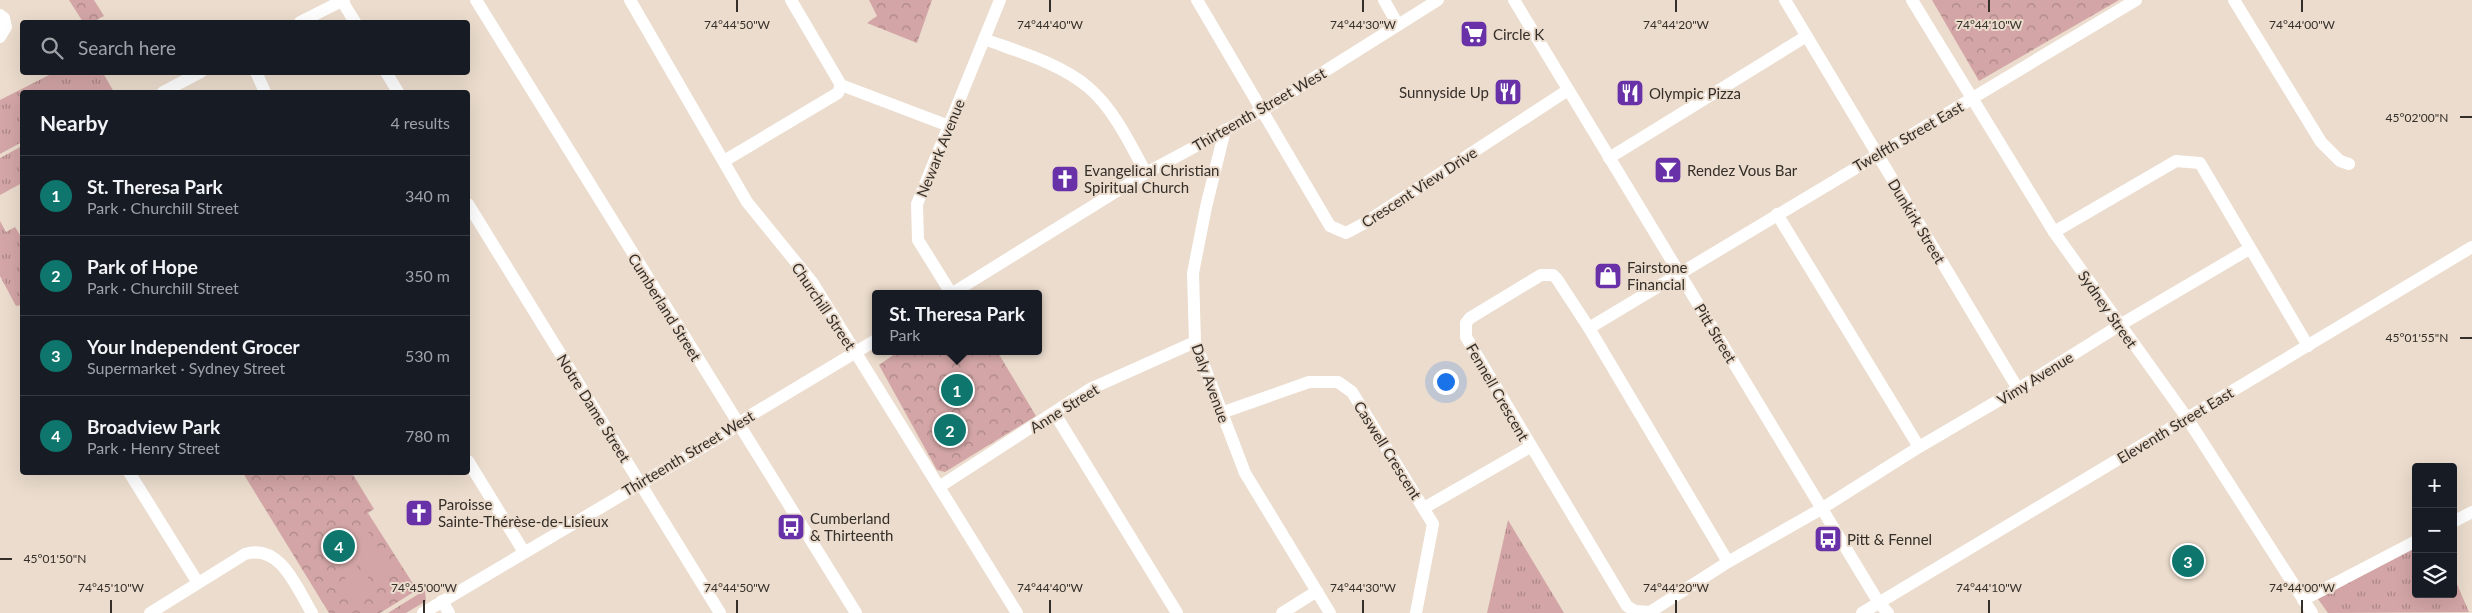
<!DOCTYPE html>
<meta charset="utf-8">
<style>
:root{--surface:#171b24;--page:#20242c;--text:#f1f3f6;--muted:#9ea1a6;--line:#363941;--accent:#0f766e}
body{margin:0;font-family:Lato,sans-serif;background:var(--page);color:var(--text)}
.controls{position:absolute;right:15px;bottom:15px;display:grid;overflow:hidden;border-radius:5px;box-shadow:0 5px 20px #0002}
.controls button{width:45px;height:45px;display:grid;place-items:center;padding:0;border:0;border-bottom:1px solid var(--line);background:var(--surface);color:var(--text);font:25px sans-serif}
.you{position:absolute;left:1445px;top:381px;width:18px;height:18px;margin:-12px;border:4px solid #fff;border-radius:50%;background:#1a73e8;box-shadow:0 0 0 8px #1a73e833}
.badge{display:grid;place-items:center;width:32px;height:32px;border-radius:50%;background:var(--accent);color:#fff;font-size:16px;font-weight:700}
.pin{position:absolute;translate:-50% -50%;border:2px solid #fff;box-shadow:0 1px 5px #0006}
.popup{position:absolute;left:872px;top:290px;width:170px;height:65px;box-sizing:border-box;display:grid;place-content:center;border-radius:5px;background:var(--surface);filter:drop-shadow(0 1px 4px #0005);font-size:16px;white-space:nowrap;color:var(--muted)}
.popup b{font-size:19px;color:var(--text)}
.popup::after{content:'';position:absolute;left:50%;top:100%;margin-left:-10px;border:10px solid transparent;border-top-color:var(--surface)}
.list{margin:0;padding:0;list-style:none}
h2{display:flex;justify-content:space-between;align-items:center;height:65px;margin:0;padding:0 20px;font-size:21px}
h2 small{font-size:16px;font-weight:400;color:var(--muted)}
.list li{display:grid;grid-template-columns:32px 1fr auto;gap:15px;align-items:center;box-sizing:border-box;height:80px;padding:0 20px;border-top:1px solid var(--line)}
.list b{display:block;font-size:19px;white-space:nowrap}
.list p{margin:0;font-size:16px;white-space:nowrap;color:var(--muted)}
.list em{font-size:16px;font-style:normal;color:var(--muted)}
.icon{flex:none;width:28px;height:28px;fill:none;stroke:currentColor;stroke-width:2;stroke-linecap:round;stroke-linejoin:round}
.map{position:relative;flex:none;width:2472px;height:613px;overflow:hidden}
.search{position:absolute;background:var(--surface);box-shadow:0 5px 20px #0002;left:20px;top:20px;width:450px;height:55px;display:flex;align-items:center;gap:12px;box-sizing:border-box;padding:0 18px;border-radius:5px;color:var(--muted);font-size:19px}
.panel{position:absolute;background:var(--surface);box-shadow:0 5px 20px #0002;left:20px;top:90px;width:450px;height:385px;border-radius:5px}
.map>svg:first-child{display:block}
.grass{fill:url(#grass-tufts)}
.park{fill:url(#park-crowns)}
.pitch{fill:#d3a5a6}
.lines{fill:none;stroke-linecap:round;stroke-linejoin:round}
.minor{stroke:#fff;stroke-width:12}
.ticks{fill:none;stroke:#352f29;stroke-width:2}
.labels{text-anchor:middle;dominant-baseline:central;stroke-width:4;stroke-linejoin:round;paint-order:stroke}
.poi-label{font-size:15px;fill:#352f29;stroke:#ebdccd;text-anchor:start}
.street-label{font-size:15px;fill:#352f29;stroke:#ebdccd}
.ticks-label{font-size:12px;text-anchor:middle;fill:#352f29;stroke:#ebdccd;stroke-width:4;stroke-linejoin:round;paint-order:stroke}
</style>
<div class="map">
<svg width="2472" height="613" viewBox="0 0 2472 613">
<defs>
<pattern id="grass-tufts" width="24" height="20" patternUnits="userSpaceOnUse" patternTransform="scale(1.25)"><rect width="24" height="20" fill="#d3a5a6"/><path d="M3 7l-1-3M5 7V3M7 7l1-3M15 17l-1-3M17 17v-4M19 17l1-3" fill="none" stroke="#ac8787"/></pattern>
<pattern id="park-crowns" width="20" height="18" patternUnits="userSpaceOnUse" patternTransform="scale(1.25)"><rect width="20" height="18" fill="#d3a5a6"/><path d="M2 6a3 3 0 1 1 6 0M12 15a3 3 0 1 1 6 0" fill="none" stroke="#ac8787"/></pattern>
</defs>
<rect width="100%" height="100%" fill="#ebdccd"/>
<!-- grass -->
<g class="grass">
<path d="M53,73H103L114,92H22V142L0,154V100Z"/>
<path d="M22,146V183L0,195V158Z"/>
<path d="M0,221L6,232L15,227L22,238V305L16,306L0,276Z"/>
<path d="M1508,520L1564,613H1487Z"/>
<path d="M2416,546V594H2453V575L2469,612L2328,613L2318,599Z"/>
<path d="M425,590L426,601L406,613H388Z"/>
</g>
<!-- park -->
<g class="park">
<path d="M69,0H94L104,16L93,22H83Z"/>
<path d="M869,0H932L917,43L867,23L877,16Z"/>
<path d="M1932,0H2119L1979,81Z"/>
<path d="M899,351H997L1036,416L945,472L937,470L879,365Z"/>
<path d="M243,473H352L374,509L368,513L417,590L380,613H329Z"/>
</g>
<!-- pitch -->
<g class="pitch">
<path d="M368,531L378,547L376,549L381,558L384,557L394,573L386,578L382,571L380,572L384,579L376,584L366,567L368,566L351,542L358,537L362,543L364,542L360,536Z"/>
<path d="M347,544L357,560L354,562L360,571L363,570L373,586L365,591L361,584L358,586L362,592L355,597L345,581L346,579L329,555L337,550L341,556L343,555L339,548Z"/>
</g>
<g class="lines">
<!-- minor -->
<g class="minor">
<path d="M476,0L856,613"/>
<path d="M630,0L747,202L812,282L1017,613"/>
<path d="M791,0L841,85L949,126"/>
<path d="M1197,0L1330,226L1346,233L1363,224L1568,90"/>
<path d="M1384,0L1398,25"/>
<path d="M1514,0L1879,603L1888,613"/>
<path d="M1785,0L2018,389"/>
<path d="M1912,0L2054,232L2187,418L2312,613"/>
<path d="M2234,0L2321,142L2340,161L2349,164"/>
<path d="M342,1L355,22"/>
<path d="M0,15L4,18L6,27L0,37"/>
<path d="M300,22L344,0"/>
<path d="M984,39C1019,52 1059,63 1088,87C1114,109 1130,144 1146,173"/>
<path d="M256,72L265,92"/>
<path d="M386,72L398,92"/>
<path d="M163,92L201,72"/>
<path d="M1225,130L1206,207L1193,273L1195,342L1245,473L1330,613"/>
<path d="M1609,158L1805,37"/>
<path d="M724,161L838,93L841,85"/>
<path d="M468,204L720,613"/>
<path d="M1777,214L1919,447"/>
<path d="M2054,232L2176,161L2200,163L2308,346"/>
<path d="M951,293L918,240L917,204L1000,0"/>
<path d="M951,294L1146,173L1263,110L1438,0"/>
<path d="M1589,328L2136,0"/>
<path d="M1221,413L1309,382H1338L1352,392L1433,524L1416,613"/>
<path d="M1055,414L1177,613"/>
<path d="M468,461L524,552"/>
<path d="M129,472L198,583"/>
<path d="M939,487L1090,389L1195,342"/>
<path d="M1424,508L1530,447"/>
<path d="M2453,522L2472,512"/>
<path d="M1728,562L1589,328L1557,279L1553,275H1541L1470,318L1466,323V337L1627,606L1635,611L1650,612L1728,562L1821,509L1919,447L2018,389L2120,325L2249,249"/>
<path d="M2303,600L2416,541"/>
<path d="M442,601L449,613"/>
<path d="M150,613L245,554C281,543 297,589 312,613"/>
<path d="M423,613L728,432L751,415L876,340"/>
<path d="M1282,613L1317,591"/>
<path d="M1862,613L2472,247"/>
</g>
</g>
<!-- ticks -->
<path class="ticks" d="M737,0V12M1050,0V12M1363,0V12M1676,0V12M1989,0V12M2302,0V12M2460,117H2472M2460,338H2472M0,559H12M111,600V613M424,600V613M737,600V613M1050,600V613M1363,600V613M1676,600V613M1989,600V613M2302,600V613"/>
<!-- icons -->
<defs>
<symbol id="supermarket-square" viewBox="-11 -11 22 22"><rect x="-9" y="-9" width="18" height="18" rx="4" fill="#6931a8" stroke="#ebdccd"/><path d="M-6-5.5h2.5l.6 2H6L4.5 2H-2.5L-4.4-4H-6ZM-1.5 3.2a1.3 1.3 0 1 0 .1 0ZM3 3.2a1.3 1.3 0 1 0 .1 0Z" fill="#fff"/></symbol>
<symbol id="restaurant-square" viewBox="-11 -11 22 22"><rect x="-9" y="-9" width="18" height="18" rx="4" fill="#6931a8" stroke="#ebdccd"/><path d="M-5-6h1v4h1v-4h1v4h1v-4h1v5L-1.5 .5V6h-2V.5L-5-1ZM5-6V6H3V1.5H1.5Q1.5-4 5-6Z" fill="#fff"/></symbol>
<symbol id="bar-square" viewBox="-11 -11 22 22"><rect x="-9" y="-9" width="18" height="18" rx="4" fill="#6931a8" stroke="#ebdccd"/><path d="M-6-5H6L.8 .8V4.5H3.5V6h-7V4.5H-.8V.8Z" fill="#fff"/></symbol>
<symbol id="church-square" viewBox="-11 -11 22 22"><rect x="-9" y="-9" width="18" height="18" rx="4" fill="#6931a8" stroke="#ebdccd"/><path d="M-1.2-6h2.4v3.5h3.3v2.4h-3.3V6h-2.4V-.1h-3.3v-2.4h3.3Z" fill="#fff"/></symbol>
<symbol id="shop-square" viewBox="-11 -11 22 22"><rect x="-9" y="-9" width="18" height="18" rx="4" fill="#6931a8" stroke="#ebdccd"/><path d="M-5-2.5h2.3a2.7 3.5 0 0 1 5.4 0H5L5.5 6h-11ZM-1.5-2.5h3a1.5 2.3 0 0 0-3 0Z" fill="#fff"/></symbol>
<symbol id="bus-square" viewBox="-11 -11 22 22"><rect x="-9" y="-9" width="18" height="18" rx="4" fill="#6931a8" stroke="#ebdccd"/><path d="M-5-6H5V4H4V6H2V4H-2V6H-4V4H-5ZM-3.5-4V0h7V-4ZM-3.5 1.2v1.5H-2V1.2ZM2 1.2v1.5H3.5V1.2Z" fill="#fff"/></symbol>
</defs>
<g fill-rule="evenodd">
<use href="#supermarket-square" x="1458" y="18" width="32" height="32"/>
<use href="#restaurant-square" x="1492" y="76" width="32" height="32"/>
<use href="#restaurant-square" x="1614" y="77" width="32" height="32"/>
<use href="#bar-square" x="1652" y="154" width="32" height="32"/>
<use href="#church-square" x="1049" y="163" width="32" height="32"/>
<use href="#shop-square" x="1592" y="260" width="32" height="32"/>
<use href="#church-square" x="403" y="497" width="32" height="32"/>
<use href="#bus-square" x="775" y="511" width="32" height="32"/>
<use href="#bus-square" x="1812" y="523" width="32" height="32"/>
</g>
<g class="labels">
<!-- poi labels -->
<g class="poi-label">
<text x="1493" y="34">Circle K</text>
<text x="1489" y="92" text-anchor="end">Sunnyside Up</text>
<text x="1649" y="93">Olympic Pizza</text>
<text x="1084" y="170">Evangelical Christian<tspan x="1084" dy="17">Spiritual Church</tspan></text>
<text x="1687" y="170">Rendez Vous Bar</text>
<text x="1627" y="267">Fairstone<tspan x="1627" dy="17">Financial</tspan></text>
<text x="438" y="504">Paroisse<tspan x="438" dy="17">Sainte-Thérèse-de-Lisieux</tspan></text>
<text x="810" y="518">Cumberland<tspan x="810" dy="17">&amp; Thirteenth</tspan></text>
<text x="1847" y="539">Pitt &amp; Fennel</text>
</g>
<!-- street labels -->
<g class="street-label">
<text transform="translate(1259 109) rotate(-30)">Thirteenth Street West</text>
<text transform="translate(1908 136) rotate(-30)">Twelfth Street East</text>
<text transform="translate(940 148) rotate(-68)">Newark Avenue</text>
<text transform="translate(1419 187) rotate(-33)">Crescent View Drive</text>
<text transform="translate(1917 221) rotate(59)">Dunkirk Street</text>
<text transform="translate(824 306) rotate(56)">Churchill Street</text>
<text transform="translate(665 307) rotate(58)">Cumberland Street</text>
<text transform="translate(2108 309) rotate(55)">Sydney Street</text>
<text transform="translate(1716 333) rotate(59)">Pitt Street</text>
<text transform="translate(2035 378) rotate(-32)">Vimy Avenue</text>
<text transform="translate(1211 383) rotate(70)">Daly Avenue</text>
<text transform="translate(1498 392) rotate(60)">Fennell Crescent</text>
<text transform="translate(594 408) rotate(58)">Notre Dame Street</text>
<text transform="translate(1064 408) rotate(-32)">Anne Street</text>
<text transform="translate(2175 425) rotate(-31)">Eleventh Street East</text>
<text transform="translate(1388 450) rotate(58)">Caswell Crescent</text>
<text transform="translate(688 453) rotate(-31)">Thirteenth Street West</text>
</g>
</g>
<g class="ticks-label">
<text x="737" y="29">74°44'50"W</text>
<text x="1050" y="29">74°44'40"W</text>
<text x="1363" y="29">74°44'30"W</text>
<text x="1676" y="29">74°44'20"W</text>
<text x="1989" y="29">74°44'10"W</text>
<text x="2302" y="29">74°44'00"W</text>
<text x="2417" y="122">45°02'00"N</text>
<text x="2417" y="342">45°01'55"N</text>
<text x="55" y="563">45°01'50"N</text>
<text x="111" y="592">74°45'10"W</text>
<text x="424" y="592">74°45'00"W</text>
<text x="737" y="592">74°44'50"W</text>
<text x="1050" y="592">74°44'40"W</text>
<text x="1363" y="592">74°44'30"W</text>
<text x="1676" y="592">74°44'20"W</text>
<text x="1989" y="592">74°44'10"W</text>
<text x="2302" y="592">74°44'00"W</text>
</g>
</svg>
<div class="controls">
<button>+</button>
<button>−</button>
<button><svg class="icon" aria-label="layers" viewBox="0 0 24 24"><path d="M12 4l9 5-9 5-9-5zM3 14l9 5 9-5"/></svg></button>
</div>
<div class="you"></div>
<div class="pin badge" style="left:957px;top:390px">1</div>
<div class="popup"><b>St. Theresa Park</b>Park</div>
<div class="pin badge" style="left:950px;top:430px">2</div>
<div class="pin badge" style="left:2188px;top:561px">3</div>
<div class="pin badge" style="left:339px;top:546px">4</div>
<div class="search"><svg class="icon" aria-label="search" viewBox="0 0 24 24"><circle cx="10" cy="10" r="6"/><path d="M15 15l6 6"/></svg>Search here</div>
<section class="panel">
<h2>Nearby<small>4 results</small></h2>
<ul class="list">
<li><span class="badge">1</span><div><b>St. Theresa Park</b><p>Park · Churchill Street</p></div><em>340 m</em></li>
<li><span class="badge">2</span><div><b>Park of Hope</b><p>Park · Churchill Street</p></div><em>350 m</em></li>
<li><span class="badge">3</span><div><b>Your Independent Grocer</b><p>Supermarket · Sydney Street</p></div><em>530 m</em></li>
<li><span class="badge">4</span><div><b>Broadview Park</b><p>Park · Henry Street</p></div><em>780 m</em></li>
</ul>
</section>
</div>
